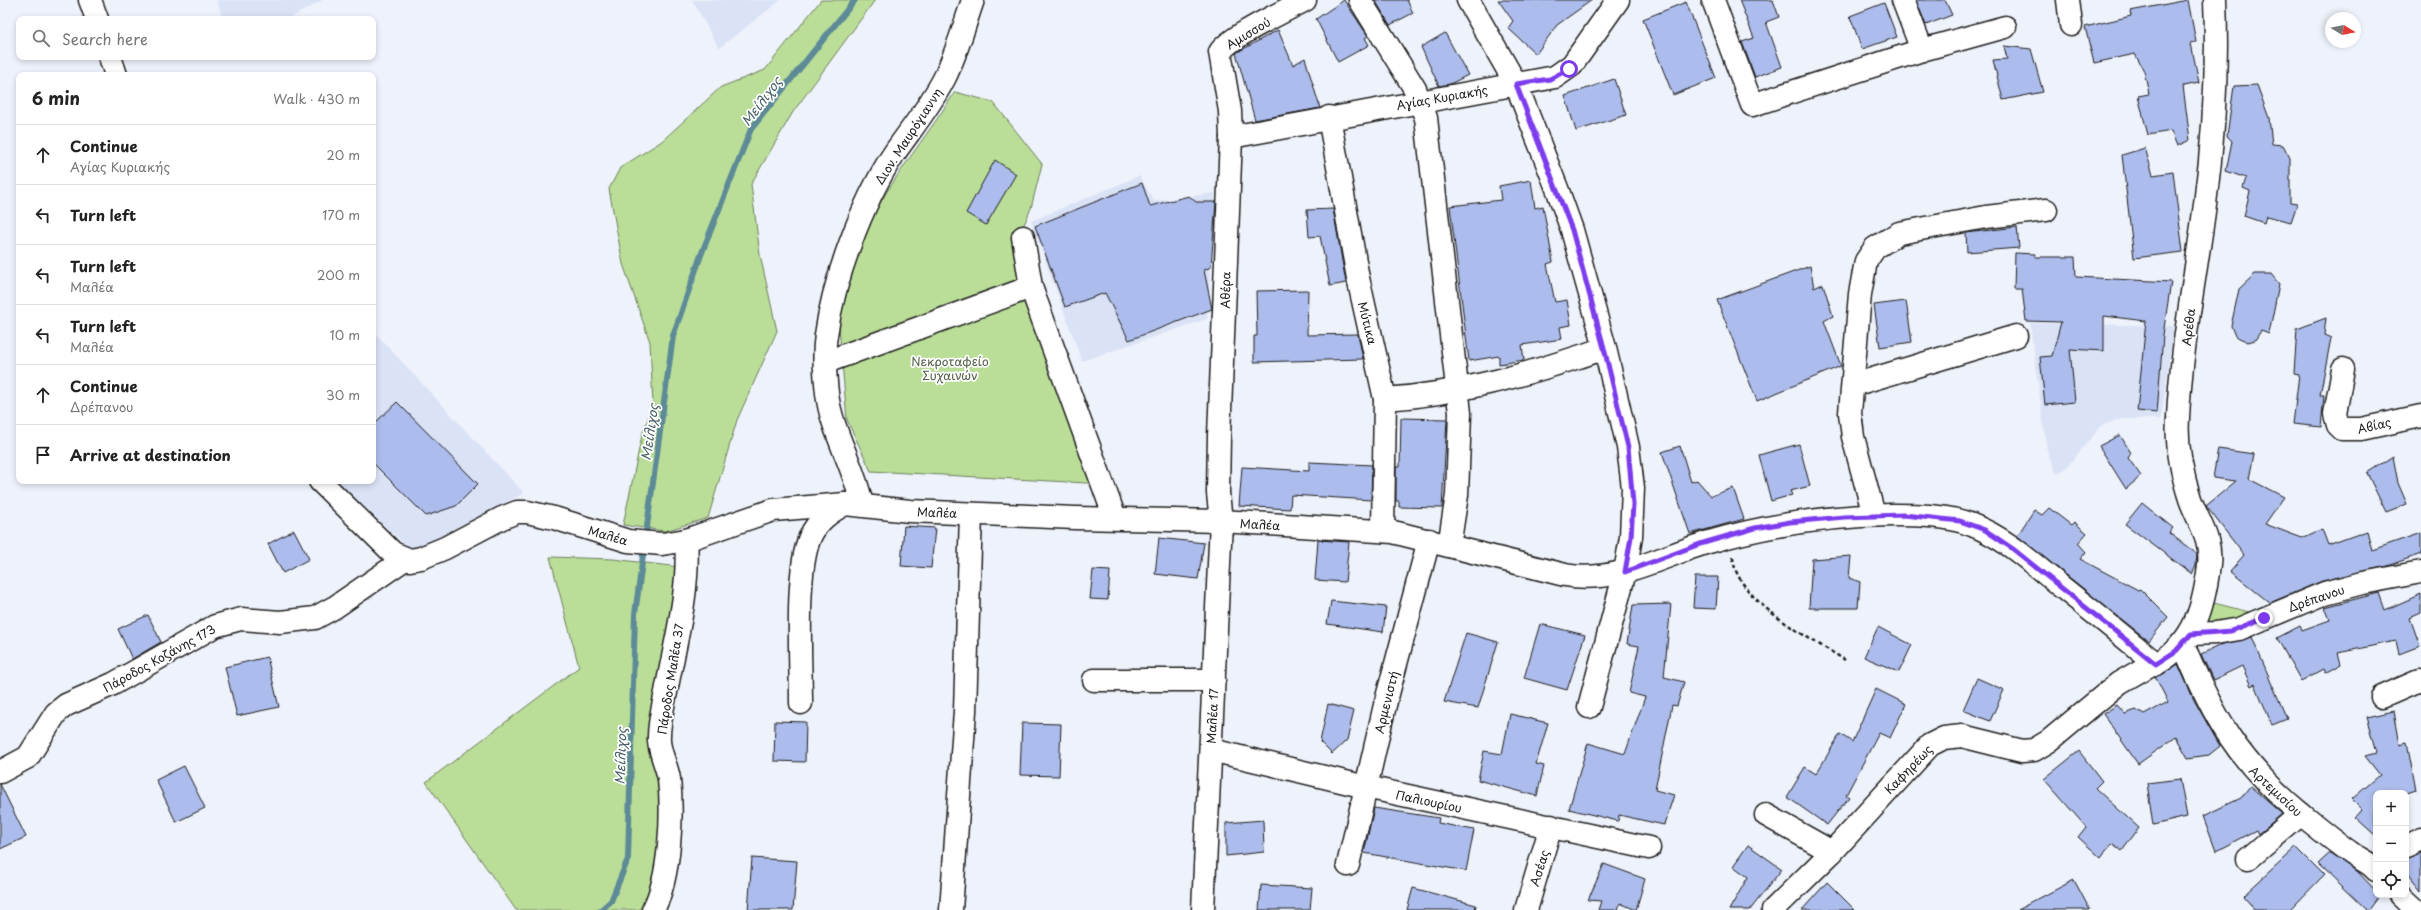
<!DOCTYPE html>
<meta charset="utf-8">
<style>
:root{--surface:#fff;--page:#f2f2f2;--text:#222;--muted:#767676;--line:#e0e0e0}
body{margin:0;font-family:"Playpen Sans",sans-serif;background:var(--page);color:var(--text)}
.controls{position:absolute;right:12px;bottom:12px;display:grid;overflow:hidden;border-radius:8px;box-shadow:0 2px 6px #0003}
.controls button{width:36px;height:36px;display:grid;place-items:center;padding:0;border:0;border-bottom:1px solid var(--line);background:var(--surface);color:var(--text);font:20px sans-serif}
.compass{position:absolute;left:2325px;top:12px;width:36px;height:36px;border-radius:50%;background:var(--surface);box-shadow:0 2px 6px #0003;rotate:100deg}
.stop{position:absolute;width:12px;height:12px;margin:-9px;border:3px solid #7c3aed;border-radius:50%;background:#fff}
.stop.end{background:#7c3aed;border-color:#fff;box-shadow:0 1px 4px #0008}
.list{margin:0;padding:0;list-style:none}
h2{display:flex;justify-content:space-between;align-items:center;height:52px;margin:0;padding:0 16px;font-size:17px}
h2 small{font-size:13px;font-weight:400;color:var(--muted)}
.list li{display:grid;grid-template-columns:26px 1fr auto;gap:12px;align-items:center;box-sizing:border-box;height:60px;padding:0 16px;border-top:1px solid var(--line)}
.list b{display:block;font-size:15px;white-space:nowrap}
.list p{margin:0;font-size:13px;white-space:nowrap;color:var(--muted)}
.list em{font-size:13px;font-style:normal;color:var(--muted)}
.icon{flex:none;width:22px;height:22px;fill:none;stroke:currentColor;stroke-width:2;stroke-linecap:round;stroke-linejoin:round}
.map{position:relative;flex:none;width:2421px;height:910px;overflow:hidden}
.search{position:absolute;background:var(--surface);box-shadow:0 2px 6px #0003;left:16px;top:16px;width:360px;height:44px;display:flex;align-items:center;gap:10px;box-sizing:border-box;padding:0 14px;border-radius:8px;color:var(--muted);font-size:15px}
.panel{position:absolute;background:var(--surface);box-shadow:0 2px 6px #0003;left:16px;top:72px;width:360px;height:412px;border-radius:8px}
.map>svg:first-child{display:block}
.built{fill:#dae2f6}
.green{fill:#bade98;stroke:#6b7d5a}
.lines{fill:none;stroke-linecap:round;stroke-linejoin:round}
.stream{stroke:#5d8a97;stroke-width:6}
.building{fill:#acbcec;stroke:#1c1c1c}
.minor-casing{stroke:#1c1c1c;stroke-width:25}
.path{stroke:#1c1c1c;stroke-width:2.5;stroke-dasharray:4 3;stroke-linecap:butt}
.minor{stroke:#fff;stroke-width:22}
.route{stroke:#7c3aed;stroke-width:5}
.labels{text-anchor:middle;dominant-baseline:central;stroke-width:3.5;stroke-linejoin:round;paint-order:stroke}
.street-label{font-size:12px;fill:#1c1c1c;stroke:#fff}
.park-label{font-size:12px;fill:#536047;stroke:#fff}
.water-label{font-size:13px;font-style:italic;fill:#425c64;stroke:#fff}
</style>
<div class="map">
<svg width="2421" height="910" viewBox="0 0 2421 910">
<rect width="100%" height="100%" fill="#eef2fb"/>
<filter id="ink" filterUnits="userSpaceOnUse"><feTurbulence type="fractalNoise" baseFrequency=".025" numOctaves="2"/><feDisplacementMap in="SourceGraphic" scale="8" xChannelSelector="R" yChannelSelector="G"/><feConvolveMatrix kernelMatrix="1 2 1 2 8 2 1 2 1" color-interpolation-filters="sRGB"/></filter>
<g filter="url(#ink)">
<!-- built -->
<g class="built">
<path d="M217,0H323L288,19H223Z"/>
<path d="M692,0H781L719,48Z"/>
<path d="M1139,176L1154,201L1215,193L1207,319L1082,361L1031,221Z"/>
<path d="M2030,323L2174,326L2161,419H2122L2102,425L2065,469L2057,474L2047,451Z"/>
<path d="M373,331L524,493L412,551L336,481H373Z"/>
</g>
<!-- green -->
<g class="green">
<path d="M821,0H875L793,112L751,184L760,255L777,331L737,420L708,518L665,531L623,525L642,435L653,405L650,342L623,264L609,189L620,168L662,141L721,87L765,70Z"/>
<path d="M955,92L993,102L1042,164L1031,208L1018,239L1104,484L871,471L847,420L839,327C844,288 865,227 886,193C908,158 933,127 955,92Z"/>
<path d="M550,557L613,559L679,567L659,823C659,852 658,886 639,910H516L426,782L579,667Z"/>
<path d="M2210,602L2257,614L2201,627Z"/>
</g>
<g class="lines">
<!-- stream -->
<path class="stream" d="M601,910L611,901L628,859L635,614L673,336L701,255L751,129L855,0"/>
</g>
<!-- building -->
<g class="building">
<path d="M1344,0L1368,36L1365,38L1369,45L1338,62L1316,19Z"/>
<path d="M1375,0H1407L1413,13L1390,25Z"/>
<path d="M1498,0H1592L1557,25L1536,54L1508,28L1513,21Z"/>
<path d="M1739,0H1773L1779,17L1766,22L1782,67L1755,77L1742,42L1754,38Z"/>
<path d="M1916,0H1945L1952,15L1926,25Z"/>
<path d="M2188,0L2196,42L2191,43L2199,83L2183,86L2190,140L2177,146L2171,131L2148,135L2138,96L2149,94L2144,71L2135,54L2094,63L2085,27L2131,16L2130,11Z"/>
<path d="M1686,2L1716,78L1673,95L1643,19Z"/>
<path d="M1884,3L1897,37L1862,49L1850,16Z"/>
<path d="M1278,30L1293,65L1305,58L1320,108L1255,120L1236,53Z"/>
<path d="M1445,33L1468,75L1450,84L1439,86L1421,47Z"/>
<path d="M2004,46L2031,49L2043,92L2003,100L1993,60L2007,59Z"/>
<path d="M1614,79L1626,115L1576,131L1565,96Z"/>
<path d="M2257,85L2269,118L2272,144L2283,145L2290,158V203L2297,204L2291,222L2266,216L2264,223L2244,216L2250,191L2243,188L2246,178L2226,171L2232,141L2227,136L2234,86Z"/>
<path d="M2145,148L2153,175L2173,172L2183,252L2134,258L2122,155Z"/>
<path d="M995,160L1016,174L986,225L966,213Z"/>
<path d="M1531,180L1535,208L1543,206L1553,262L1547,264L1555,302L1567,300L1571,325L1560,327L1562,339L1522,345L1524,360L1499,364V356L1469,361L1450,206L1501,200L1499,186Z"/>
<path d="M1142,183L1150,206L1189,196L1196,202H1216L1211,267L1204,270L1212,309L1129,340L1105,293L1065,307L1035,226Z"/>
<path d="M1333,209L1346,283L1330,286L1320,236L1309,237L1307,210Z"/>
<path d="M2017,227L2019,248L1967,252L1966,233Z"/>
<path d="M2015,253L2035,254V257H2075L2076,277L2171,282L2163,335L2157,413L2137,411L2146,321L2104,316V351L2070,349L2075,402L2045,405L2040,357L2052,356L2061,322L2026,321L2022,289H2014Z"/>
<path d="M1810,266L1814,288L1823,284L1833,316L1824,321L1841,366L1757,401L1717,300Z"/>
<path d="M2255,274H2271L2279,284L2269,334L2261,331L2255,340L2248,342L2235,336L2231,326L2239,289Z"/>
<path d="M1308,290L1307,335L1358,334L1363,359L1254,362V336H1257L1256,291Z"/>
<path d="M1906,301L1912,342L1880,347L1874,305Z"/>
<path d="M2326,318L2324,335L2331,338L2320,395H2324L2321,427L2293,424L2299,374L2294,373L2297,329Z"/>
<path d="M397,402L478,484L456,506L426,516L373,463V425Z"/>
<path d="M1401,418L1447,419L1442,508L1399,507V501H1396V467H1400Z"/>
<path d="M2120,435L2131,453L2128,458L2141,476L2126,489L2099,446Z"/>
<path d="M1799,444L1810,486L1790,491L1792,495L1771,501L1759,455Z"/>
<path d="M1680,446L1691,482L1697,480L1711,496L1733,488L1744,519L1690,534L1662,452Z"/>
<path d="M2218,449L2254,454L2249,479L2284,497L2265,524L2302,538L2322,529L2328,545L2367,531L2372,550L2421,533V554L2387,566L2322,581L2270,603L2230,571L2244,555L2206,506L2236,481L2213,478Z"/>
<path d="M2393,456L2398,483L2407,504L2386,512L2367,473Z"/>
<path d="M1309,462L1372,465L1371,500L1291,495L1290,509L1239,506L1242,467L1309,471Z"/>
<path d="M2142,503L2173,528L2169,533L2197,554L2196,566L2192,574L2125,524Z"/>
<path d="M2049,508L2071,525L2074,522L2087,533L2078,543L2086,552L2080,559L2138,590L2140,589L2168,617L2149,641L2017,536L2034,510L2042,515Z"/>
<path d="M904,526L935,528L931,568L901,566Z"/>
<path d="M294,530L309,559L283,573L268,544Z"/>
<path d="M1159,538L1204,543L1198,579L1155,574Z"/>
<path d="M1318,540L1349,542L1345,582L1315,580Z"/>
<path d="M1851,556L1849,578L1860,582L1858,608H1809L1812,559Z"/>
<path d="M1093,570L1110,571L1108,600L1090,599Z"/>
<path d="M1695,577H1718L1716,609L1693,608Z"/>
<path d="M2379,593L2385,610L2421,594V613L2410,618L2420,646L2399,654L2396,641L2338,653L2341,664L2325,673L2323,669L2301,681L2277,638L2300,626L2302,630L2330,620L2325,607Z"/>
<path d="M1331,601L1386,607L1383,632L1327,624Z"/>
<path d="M1671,604L1664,677L1684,682L1677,706L1672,705L1655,790L1674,795L1664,825L1619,815L1618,821L1569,809L1588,743L1625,754L1645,697L1629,693L1639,646L1627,644L1633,605Z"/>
<path d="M148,615L161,642L132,659L118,629Z"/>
<path d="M1540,624L1585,635L1567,690L1524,678Z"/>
<path d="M1878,627L1912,645L1899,672L1864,657Z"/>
<path d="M1466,633L1498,642L1478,708L1444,702Z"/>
<path d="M2252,637L2287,719L2272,725L2255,684L2251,686L2242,666L2213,680L2201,654L2223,644Z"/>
<path d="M267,657L279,707L237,716L225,667Z"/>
<path d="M2178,664L2194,700L2220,746L2209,755L2188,758L2176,737L2138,764L2103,714L2117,705L2125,714L2136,710L2144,715L2168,702L2155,676L2163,674Z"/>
<path d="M1977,678L2004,690L1990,721L1963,710Z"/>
<path d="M1876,689L1906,704L1890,738L1879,733L1846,795L1849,797L1827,825L1787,797L1805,767L1816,774L1840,734L1852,742Z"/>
<path d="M1328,704L1354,711L1347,740L1332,754L1320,742Z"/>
<path d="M2394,711L2400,745L2407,743L2416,790L2407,793H2376V836L2355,817L2362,809L2352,799L2380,775L2365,756L2376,753L2366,717Z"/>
<path d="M1510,714L1548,723L1536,764L1544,766L1537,796L1478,780L1484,751L1502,754Z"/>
<path d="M775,721L806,722L805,762L774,761Z"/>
<path d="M1022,723L1061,724L1059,776L1020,775Z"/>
<path d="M2079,751L2102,781L2095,788L2139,828L2122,851L2112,843L2101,858L2078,837L2086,827L2044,779Z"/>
<path d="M184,766L205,808L176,822L156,780Z"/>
<path d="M2180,779L2187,817L2153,825L2147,783Z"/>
<path d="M0,784L26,837L0,849Z"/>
<path d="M2250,786L2282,814L2258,834L2256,830L2216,851L2203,816L2241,798Z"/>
<path d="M1374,808L1439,818L1438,823L1474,830L1466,871L1364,853Z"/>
<path d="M1263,820L1264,852L1226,856V823Z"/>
<path d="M1748,845L1782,869L1750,910H1729L1748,877L1733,866Z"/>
<path d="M2296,847L2324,875L2290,910H2255L2243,896Z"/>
<path d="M2330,853L2357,871L2376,891V895H2380L2369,910H2366L2318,864Z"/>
<path d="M2421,853V891L2406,872V858Z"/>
<path d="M752,858L797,861L793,910H748Z"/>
<path d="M1604,864L1645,879L1636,910L1620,903L1618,910H1598L1601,901L1588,900Z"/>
<path d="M2074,880L2090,910H2017Z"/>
<path d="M1827,882L1855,910H1802Z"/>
<path d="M1261,885L1312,888L1310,910H1259Z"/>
<path d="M1413,888L1476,905L1475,910H1407Z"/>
</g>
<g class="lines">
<defs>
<g id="minor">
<path d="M90,0L97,19"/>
<path d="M1360,0L1415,89L1426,118L1460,413L1457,495L1449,546"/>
<path d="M1468,0L1516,84L1558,191L1572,230L1605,348L1628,447L1633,488L1631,537L1625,572L1589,707"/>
<path d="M1713,0L1752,105L1922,50L2005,27"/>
<path d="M1903,0L1922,50"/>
<path d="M2068,0L2071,25"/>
<path d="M110,57L116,75"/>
<path d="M1329,117L1358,278L1385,399L1383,531"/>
<path d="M1231,137L1555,77L1572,65L1618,0"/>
<path d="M1023,237L1031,287L1115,518"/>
<path d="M826,362L1031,287"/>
<path d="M2343,369L2335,414L2338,425L2342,429H2361L2421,416"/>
<path d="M1853,385L2016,336"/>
<path d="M1385,399C1461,394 1533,373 1605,348"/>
<path d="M320,481L393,553L410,560L421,558L445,548L502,518L517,512H527L554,518L628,541L662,544L686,540L773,510L845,504L910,511L1075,518L1221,521L1393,532L1565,575C1617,584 1661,556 1709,542C1770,524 1829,516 1892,515C1918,515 1948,515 1972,525C2006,538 2034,565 2063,588C2094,613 2126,638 2156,664C2195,643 2204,606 2209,565C2212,538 2199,524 2190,499C2182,474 2176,445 2178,418C2181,346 2196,275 2205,204C2214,136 2218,69 2215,0"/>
<path d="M862,505C855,467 831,431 827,393C825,374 823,354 826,335C834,278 862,203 893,155C911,129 931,105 945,77C957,52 964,26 973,0"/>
<path d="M1874,515L1853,437L1850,413L1860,294L1866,261L1875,248L1899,233L1986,217L2046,210"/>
<path d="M2191,634L2216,633L2239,629L2325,593L2363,583L2421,572"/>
<path d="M2183,644C2213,717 2239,763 2301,814C2317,827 2334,841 2351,853C2359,859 2369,862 2376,870"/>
<path d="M1094,680H1214"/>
<path d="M2382,697L2421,680"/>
<path d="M801,703C801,662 795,572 810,537C817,521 830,512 845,504"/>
<path d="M1211,750L1366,787L1649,848"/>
<path d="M0,772L28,757L56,713L66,705L113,684L215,626L241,619L280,622L315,618L335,607L405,559"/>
<path d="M1766,815L1832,852"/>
<path d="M2406,846L2421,839"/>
<path d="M2248,859L2301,814"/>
<path d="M1348,865L1385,705L1429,540"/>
<path d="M2400,895L2416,910"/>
<path d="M653,910C670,878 673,815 669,779C667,766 660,754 659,741C658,723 664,704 667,687C676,639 690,589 686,540"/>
<path d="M951,910L965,711L971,514"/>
<path d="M1203,910L1221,521L1218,493L1219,436L1231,137L1230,111L1220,52C1232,35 1284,12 1305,0"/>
<path d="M1526,910L1551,826"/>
<path d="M1773,910L1832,852L1930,745L1944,738L1962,736L2022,751L2034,750L2049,741L2119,683L2150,665V659"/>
</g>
</defs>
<!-- minor casing -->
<use href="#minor" class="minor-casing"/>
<!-- path -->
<path class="path" d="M1733,557C1735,601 1812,639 1845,660"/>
<!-- minor -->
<use href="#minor" class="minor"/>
</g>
</g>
<g class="lines" filter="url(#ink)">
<!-- route -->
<path class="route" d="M1569,69L1550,79L1516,84L1572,230L1604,348L1628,447L1633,504L1631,537L1625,572L1700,544L1755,528L1790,522L1844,517L1904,515L1960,521L1985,530L2013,549L2156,664L2176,651L2191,634L2231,631L2264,618"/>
</g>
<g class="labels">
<!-- street labels -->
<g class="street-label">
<text transform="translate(1248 33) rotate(-31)">Αμισσού</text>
<text transform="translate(1442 97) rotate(-10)">Αγίας Κυριακής</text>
<text transform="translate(908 136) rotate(-57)">Διον. Μαυρόγιαννη</text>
<text transform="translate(1225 290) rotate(-89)">Αθέρα</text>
<text transform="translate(1368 323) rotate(76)">Μύτικα</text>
<text transform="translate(2188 327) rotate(-83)">Αρέθα</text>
<text transform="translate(2374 425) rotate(-13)">Αβίας</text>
<text transform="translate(937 512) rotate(2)">Μαλέα</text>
<text transform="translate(1260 524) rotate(3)">Μαλέα</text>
<text transform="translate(608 535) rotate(16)">Μαλέα</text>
<text transform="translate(2316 598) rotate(-19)">Δρέπανου</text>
<text transform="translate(159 658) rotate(-29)">Πάροδος Κοζάνης 173</text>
<text transform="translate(670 679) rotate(-81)">Πάροδος Μαλέα 37</text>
<text transform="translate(1386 702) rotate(-76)">Αρμενιστή</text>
<text transform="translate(1212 716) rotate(-87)">Μαλέα 17</text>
<text transform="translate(1908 769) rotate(-46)">Καφηρέως</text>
<text transform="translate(2276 791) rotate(43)">Αρτεμισίου</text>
<text transform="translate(1429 801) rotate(12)">Παλιουρίου</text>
<text transform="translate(1539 868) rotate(-73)">Ασέας</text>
</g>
<!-- park labels -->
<g class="park-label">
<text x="950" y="361">Νεκροταφείο<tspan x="950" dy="14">Συχαινών</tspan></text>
</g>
<!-- water labels -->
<g class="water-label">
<text transform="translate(761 101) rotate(-53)">Μείλιχος</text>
<text transform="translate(649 432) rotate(-82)">Μείλιχος</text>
<text transform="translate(620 756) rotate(-88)">Μείλιχος</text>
</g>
</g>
</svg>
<div class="controls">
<button>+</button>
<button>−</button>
<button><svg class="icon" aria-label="locate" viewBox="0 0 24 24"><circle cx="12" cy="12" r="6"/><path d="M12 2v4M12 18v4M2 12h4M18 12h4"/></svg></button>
</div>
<svg class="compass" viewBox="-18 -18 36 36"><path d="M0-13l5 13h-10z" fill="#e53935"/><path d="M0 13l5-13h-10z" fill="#767676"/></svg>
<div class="stop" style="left:1569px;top:69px"></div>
<div class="stop end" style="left:2264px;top:618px"></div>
<div class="search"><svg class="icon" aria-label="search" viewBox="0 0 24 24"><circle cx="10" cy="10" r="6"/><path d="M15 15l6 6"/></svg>Search here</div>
<section class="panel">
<h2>6 min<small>Walk · 430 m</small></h2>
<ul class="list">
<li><svg class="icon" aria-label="ahead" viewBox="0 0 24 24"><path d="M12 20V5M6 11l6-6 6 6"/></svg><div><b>Continue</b><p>Αγίας Κυριακής</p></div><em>20 m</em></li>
<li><svg class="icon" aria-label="left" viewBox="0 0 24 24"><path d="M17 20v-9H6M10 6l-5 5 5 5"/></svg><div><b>Turn left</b></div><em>170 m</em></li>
<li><svg class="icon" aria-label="left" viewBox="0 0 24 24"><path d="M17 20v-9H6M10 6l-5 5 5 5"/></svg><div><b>Turn left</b><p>Μαλέα</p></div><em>200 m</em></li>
<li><svg class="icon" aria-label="left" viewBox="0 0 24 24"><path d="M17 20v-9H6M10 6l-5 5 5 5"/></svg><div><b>Turn left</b><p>Μαλέα</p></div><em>10 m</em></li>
<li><svg class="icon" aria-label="ahead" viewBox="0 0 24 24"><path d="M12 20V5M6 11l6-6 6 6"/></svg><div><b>Continue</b><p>Δρέπανου</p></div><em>30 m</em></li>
<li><svg class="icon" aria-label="arrive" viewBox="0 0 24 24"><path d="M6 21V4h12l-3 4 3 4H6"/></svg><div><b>Arrive at destination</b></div></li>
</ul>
</section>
</div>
